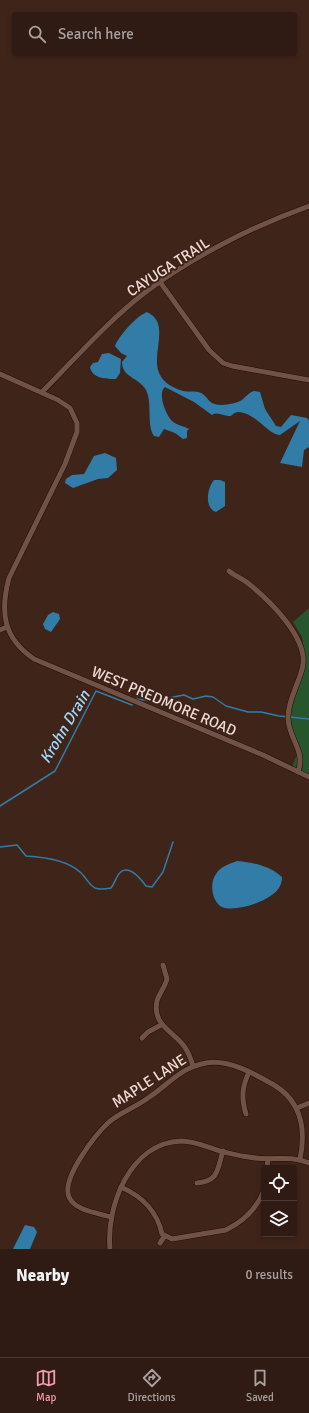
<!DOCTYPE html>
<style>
:root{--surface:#2f1b14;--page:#37241d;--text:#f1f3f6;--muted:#a7a1a0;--line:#4a3934;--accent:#f19ab1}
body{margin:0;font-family:Signika,sans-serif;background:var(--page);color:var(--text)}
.controls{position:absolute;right:12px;bottom:12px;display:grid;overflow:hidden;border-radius:4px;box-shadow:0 2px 6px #0003}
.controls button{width:36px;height:36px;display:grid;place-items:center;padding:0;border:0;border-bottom:1px solid var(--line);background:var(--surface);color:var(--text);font:20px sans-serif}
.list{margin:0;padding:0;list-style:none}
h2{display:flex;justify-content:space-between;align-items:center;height:52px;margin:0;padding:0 16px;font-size:17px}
h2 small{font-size:13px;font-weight:400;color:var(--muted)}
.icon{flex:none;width:22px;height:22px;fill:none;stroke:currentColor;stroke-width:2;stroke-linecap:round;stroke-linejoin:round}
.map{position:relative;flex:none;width:309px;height:1249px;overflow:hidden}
.search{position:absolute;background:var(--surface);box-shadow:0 2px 6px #0003;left:12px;right:12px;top:12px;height:44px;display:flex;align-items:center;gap:10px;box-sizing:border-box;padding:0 14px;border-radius:4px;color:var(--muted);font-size:15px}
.sheet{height:108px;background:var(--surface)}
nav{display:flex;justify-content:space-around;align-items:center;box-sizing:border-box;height:56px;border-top:1px solid var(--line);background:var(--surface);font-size:11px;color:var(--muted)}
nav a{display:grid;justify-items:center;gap:2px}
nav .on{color:var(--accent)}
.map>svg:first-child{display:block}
.green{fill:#25562e}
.water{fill:#317da7}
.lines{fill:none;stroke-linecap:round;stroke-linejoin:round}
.stream{stroke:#317da7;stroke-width:1.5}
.minor-casing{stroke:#250c04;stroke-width:6}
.minor{stroke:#715247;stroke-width:5}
.labels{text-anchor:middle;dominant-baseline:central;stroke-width:4;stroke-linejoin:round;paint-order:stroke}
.street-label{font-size:15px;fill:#eedbd5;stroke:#3f241a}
.water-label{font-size:16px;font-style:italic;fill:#9fd8fb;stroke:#3f241a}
</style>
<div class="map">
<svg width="309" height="1249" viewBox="0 0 309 1249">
<rect width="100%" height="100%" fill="#3f241a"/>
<!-- green -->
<path class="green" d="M309,608V775L292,767L298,752L289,712L305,655L302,637L293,622Z"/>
<!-- water -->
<g class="water">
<path d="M147,312C180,328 130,375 183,391C188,392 193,391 198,392C205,393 207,400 212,403C219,407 235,404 242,400C246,397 248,393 254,391L260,392L265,409L276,426L281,427L291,415L307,418L309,421V447L304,450L302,467L280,463L300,421L280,435C268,435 257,413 238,412C234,412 232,416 230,416C224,417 219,411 212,415L194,402L165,387C157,393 166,415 172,421C176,425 184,426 189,429L187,431V438L183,439L175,433L164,429L159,437L154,436C145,423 155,396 142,385C134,377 122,375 122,362L127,356L121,353L115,346C119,336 136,316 147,312Z"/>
<path d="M109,353L121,359L120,373L116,379C107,379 92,379 90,367L93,363L98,362L102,354Z"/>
<path d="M105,453L116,458L117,470L108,478L98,479L73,488L65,483L66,479L72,475L84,474L94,456Z"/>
<path d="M214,480H220L225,482V506L216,512C204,508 207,488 214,480Z"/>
<path d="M53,612L59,614L60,619L51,632L45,629L43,624L48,615Z"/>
<path d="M237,861C254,863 268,865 282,877C282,880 281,884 280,886C274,900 236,913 222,907C212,902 209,883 216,874C220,867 229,864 237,861Z"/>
<path d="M25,1225L34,1227L37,1232L30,1249H13Z"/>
</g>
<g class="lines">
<!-- stream -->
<g class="stream">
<path d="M136,699L152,701L184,695L193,699L206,696L213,697L226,706L248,712H261L279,716L309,719"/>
<path d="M0,806L55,771L96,691L132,705"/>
<path d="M0,847L17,845L26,856C43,857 67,860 80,872C85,876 89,885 95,888C100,890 106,889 111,888C114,884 115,881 117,877C126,860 140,878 146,886L152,887L163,872L173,842"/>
</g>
<defs>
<g id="minor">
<path d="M160,282L209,350L223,363L232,366L309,380"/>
<path d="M0,374L58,400L70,408L77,423V432L65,464L9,578C0,612 3,638 34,659L263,755L309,777"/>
<path d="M42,392C75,359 106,323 143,294C190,258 253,226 309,206"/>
<path d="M229,571C235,576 243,579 249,584C270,601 307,637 303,665C300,682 288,699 288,717C288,739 306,750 298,772"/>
<path d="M0,630L7,627"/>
<path d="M163,965L167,979C165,987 159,994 157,1001C152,1025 173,1031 184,1046C189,1053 191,1059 193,1066"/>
<path d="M142,1038L148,1032L161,1025"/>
<path d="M297,1108L309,1103"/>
<path d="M246,1114C241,1098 242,1087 249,1072"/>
<path d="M267,1168L268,1159"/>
<path d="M197,1183C219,1181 217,1170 223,1151"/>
<path d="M121,1187C143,1197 157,1211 162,1234L172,1239L226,1230C244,1221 257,1209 264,1190"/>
<path d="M111,1217C98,1213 75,1211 69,1197C61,1178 96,1134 109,1122C121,1112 136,1107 148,1098C168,1085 181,1067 206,1063C229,1059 255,1074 274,1085C302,1102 306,1130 300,1159"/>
<path d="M160,1243L164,1237"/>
<path d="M110,1249C106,1206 130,1143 181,1141C195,1141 207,1147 220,1151C229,1153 239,1156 249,1157C271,1162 288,1154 309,1163"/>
</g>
</defs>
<!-- minor casing -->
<use href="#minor" class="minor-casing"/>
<!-- minor -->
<use href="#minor" class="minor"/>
</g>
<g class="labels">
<!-- street labels -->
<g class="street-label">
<text transform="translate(168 267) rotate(-33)">CAYUGA TRAIL</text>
<text transform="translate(164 701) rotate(23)">WEST PREDMORE ROAD</text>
<text transform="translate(149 1081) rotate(-33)">MAPLE LANE</text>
</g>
<!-- water labels -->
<g class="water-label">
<text transform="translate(65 727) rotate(-59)">Krohn Drain</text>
</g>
</g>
</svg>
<div class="controls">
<button><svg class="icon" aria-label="locate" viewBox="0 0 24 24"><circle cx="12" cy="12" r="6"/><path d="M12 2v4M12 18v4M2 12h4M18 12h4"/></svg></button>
<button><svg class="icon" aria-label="layers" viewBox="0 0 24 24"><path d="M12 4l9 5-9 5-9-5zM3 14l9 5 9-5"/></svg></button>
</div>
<div class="search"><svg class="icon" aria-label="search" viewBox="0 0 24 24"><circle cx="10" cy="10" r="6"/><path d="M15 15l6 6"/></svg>Search here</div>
</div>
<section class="sheet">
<h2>Nearby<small>0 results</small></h2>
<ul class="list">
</ul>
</section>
<nav>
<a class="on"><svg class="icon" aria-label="map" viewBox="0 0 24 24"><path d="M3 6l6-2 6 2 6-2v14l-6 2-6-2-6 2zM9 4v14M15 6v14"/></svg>Map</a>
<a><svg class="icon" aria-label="directions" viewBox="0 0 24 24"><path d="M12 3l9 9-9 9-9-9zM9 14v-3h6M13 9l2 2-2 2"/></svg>Directions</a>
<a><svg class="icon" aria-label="saved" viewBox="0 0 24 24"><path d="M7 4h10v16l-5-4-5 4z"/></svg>Saved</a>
</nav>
